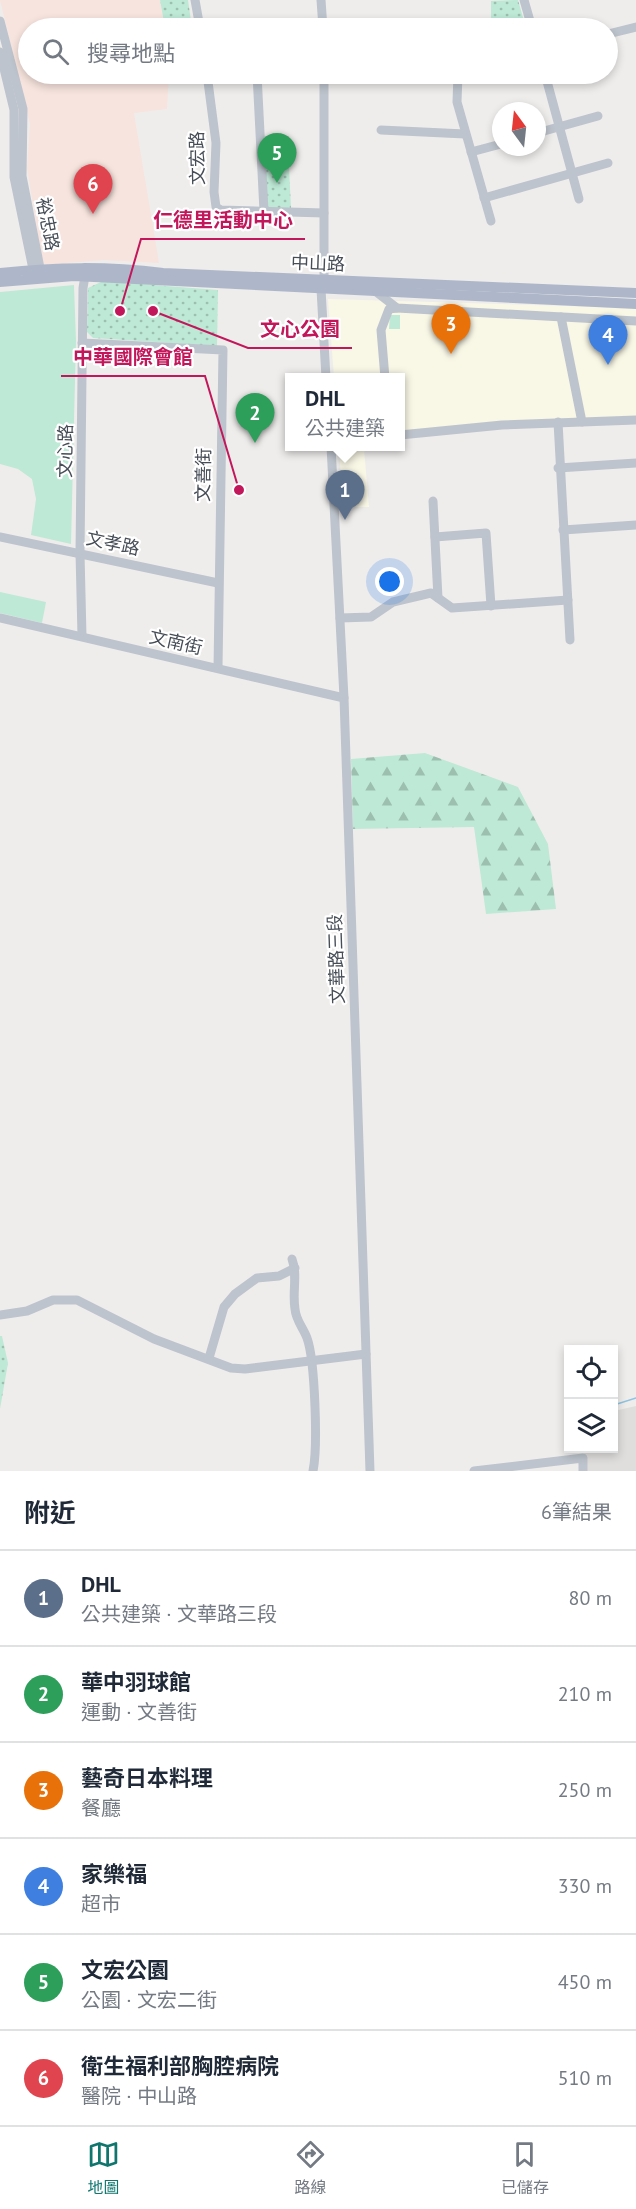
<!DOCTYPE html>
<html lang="zh-TW">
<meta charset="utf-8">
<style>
:root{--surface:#fff;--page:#f2f2f3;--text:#1f2937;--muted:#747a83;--line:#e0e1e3;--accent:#0f766e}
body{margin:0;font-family:"PT Sans","Noto Sans TC",sans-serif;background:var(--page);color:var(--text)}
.controls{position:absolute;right:18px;bottom:18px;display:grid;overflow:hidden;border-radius:0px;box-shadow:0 3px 9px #0003}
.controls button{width:54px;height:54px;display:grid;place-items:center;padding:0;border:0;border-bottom:2px solid var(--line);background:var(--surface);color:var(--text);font:30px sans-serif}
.compass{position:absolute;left:492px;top:102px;width:54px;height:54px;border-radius:50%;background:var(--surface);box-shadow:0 3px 9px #0003;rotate:345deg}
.you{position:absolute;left:390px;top:582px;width:21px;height:21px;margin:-15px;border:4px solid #fff;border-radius:50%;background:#1a73e8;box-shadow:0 0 0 9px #1a73e833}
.badge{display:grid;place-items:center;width:39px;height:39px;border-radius:50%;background:var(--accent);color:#fff;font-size:20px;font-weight:700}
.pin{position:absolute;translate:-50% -50px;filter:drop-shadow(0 2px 3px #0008)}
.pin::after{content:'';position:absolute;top:32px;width:21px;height:18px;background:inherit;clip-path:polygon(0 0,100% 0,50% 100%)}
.popup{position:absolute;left:285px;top:373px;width:120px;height:78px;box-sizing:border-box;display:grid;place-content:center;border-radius:0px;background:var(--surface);filter:drop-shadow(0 2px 4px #0005);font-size:20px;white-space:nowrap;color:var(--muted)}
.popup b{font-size:22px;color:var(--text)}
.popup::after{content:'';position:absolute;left:50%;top:100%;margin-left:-12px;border:12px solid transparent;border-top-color:var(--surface)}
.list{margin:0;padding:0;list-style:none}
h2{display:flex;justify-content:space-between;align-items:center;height:78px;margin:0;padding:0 24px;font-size:26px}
h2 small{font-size:20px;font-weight:400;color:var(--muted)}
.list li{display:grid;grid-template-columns:39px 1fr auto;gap:18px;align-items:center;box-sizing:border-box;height:96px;padding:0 24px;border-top:2px solid var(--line)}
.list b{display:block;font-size:22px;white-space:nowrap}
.list p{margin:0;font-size:20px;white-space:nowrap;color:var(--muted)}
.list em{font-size:20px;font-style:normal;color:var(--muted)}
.icon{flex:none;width:33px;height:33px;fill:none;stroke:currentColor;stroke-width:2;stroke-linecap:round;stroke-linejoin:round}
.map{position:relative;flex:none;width:636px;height:1471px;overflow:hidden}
.search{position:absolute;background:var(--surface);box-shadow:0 3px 9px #0003;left:18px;right:18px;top:18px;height:66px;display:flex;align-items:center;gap:15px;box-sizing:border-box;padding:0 21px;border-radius:33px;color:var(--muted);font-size:22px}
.sheet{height:654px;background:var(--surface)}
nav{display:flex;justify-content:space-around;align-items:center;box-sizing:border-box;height:84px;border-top:2px solid var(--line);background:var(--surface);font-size:16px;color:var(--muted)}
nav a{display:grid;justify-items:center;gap:3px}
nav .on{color:var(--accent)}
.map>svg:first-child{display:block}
.commercial{fill:#f9f7e6}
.education{fill:#e0dedd}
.medical{fill:#f7e4de}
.green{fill:#bee9d6}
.forest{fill:url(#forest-firs)}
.park{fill:url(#park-dots)}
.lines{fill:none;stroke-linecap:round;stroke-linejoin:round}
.stream{stroke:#8fc3e2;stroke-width:1.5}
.minor{stroke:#bec4cd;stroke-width:9}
.major{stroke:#aeb7c9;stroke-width:10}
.labels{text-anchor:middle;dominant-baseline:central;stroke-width:4.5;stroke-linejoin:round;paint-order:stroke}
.street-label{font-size:18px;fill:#464d57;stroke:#fff}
.leader{fill:none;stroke:#c2185b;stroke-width:2}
.callout-dot{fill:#c2185b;stroke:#fff;stroke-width:2}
.callout-label{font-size:20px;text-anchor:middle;font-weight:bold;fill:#c2185b;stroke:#fff;stroke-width:4.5;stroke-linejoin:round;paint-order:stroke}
</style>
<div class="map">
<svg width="636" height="1471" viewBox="0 0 636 1471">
<defs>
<pattern id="forest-firs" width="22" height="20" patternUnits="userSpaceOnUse" patternTransform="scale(1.5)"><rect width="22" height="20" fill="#bee9d6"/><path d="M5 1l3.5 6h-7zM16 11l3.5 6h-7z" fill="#9cbfb0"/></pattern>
<pattern id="park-dots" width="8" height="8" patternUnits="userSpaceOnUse" patternTransform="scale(1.5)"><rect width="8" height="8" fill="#bee9d6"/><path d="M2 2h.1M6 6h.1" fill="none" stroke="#9cbfb0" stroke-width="1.8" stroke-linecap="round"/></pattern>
</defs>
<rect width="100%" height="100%" fill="#efedec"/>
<!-- commercial -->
<g class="commercial">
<path d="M328,299L636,308V418L401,433L400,378L334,377Z"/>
<path d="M339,447H378L364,449L369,507H343Z"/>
</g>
<!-- education -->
<path class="education" d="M636,1406V1471H586L584,1449L614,1448V1411Z"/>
<!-- medical -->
<path class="medical" d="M0,0H160L165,28H28V74H169L167,109L134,113L159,263L104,260L43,265L27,168L30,124Z"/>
<!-- green -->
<g class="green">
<path d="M74,285L76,341L71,544L31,535L36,499L32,479L18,469L0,464V292Z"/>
<path d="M390,315H400V329H389Z"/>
<path d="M0,592L46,602L42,623L0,613Z"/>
</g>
<!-- forest -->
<path class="forest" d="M425,753L518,787L548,844L556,909L486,914L474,827L353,829L351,759Z"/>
<!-- park -->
<g class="park">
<path d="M160,0H188L192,28H165Z"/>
<path d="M518,0L526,28H491V1Z"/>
<path d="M263,167H289L291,208H269L264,199Z"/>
<path d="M103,281L218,290L217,346L93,338L87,332L88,288Z"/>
<path d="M0,1336H2L8,1363L0,1409Z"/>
</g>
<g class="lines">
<!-- stream -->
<path class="stream" d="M614,1405L636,1398"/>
<!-- minor -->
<g class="minor">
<path d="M195,0L200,28"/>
<path d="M321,0L323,28"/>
<path d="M524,0L532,28"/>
<path d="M0,21L23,109L22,176L40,268L37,274"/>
<path d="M608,34L636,27"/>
<path d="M0,52L14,110V177L34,274"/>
<path d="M207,74L216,143L214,192L216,207L221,210L324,213"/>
<path d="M207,74L324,76"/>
<path d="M257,74L264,211"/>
<path d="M324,74V280L321,289L326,378"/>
<path d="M458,74L457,102L491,221"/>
<path d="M545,74L579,199"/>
<path d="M381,130L465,134"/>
<path d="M537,133L598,116"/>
<path d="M471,152L501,144"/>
<path d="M484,198L608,163"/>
<path d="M375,291L397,308L636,321"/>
<path d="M561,317L582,422"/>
<path d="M82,343L223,350L218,668"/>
<path d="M385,378L381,330L389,309L397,308"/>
<path d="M558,422L570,640"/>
<path d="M400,435L502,425L636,420"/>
<path d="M331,446L344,698L370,1471"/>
<path d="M558,468L636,463"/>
<path d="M433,501L438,598"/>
<path d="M563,530L636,525"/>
<path d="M0,537L218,583"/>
<path d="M435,537L486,533L491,606"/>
<path d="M0,618L344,698"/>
<path d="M340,618L371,617L393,602L431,593L452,608L568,600"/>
<path d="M82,636L80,553L83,288L86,270"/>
<path d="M292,1259C298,1275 292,1292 295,1309C296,1321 303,1327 307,1338C315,1360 318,1447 313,1471"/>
<path d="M0,1315L27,1311L53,1300H77L154,1339L231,1368L245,1369L366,1354"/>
<path d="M209,1358L224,1307L235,1294L257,1278L279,1276L295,1268"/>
<path d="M474,1471L583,1458V1471"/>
</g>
<!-- major -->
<g class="major">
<path d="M0,273C57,267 106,266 163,273L636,293"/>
<path d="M0,282L74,276L636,304"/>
</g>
</g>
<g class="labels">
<!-- street labels -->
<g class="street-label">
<text transform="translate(197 158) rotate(-91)">文宏路</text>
<text transform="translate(48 224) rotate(79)">裕忠路</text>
<text transform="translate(318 263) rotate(2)">中山路</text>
<text transform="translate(65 451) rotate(-89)">文心路</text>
<text transform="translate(203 475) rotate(-89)">文善街</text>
<text transform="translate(113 543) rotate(12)">文孝路</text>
<text transform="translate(176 642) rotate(13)">文南街</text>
<text transform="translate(336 959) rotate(-92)">文華路三段</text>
</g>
</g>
<!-- callouts -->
<path class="leader" d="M120 311L141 239H305M153 311L248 348H352M239 490L205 376H61"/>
<g class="callout-dot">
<circle cx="120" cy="311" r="6"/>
<circle cx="153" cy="311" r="6"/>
<circle cx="239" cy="490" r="6"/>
</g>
<g class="callout-label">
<text x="223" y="227">仁德里活動中心</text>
<text x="300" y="336">文心公園</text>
<text x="133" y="364">中華國際會館</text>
</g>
</svg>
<div class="controls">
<button><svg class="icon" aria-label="locate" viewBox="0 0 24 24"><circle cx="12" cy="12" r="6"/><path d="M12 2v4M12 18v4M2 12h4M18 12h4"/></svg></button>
<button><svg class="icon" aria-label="layers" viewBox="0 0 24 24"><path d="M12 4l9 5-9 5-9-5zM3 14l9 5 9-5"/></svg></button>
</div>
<svg class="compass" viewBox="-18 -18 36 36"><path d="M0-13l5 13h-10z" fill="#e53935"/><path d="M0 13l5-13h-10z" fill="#747a83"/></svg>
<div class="you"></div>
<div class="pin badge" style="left:345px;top:520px;background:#5c6f8a">1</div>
<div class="popup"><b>DHL</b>公共建築</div>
<div class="pin badge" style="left:255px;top:443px;background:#2e9e5b">2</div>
<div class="pin badge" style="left:451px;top:354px;background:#e8710a">3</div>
<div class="pin badge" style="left:608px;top:365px;background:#3f7fe0">4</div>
<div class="pin badge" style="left:277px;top:183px;background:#2e9e5b">5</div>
<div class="pin badge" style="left:93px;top:214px;background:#e0444e">6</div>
<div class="search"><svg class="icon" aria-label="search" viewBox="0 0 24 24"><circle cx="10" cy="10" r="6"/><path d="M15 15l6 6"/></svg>搜尋地點</div>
</div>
<section class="sheet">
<h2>附近<small>6筆結果</small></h2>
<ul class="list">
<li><span class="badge" style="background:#5c6f8a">1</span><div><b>DHL</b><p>公共建築 · 文華路三段</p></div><em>80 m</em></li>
<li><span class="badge" style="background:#2e9e5b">2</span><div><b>華中羽球館</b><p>運動 · 文善街</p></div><em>210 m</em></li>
<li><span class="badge" style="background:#e8710a">3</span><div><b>藝奇日本料理</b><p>餐廳</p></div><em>250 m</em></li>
<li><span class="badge" style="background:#3f7fe0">4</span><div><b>家樂福</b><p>超市</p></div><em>330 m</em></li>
<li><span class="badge" style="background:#2e9e5b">5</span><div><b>文宏公園</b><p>公園 · 文宏二街</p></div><em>450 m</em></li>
<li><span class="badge" style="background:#e0444e">6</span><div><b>衛生福利部胸腔病院</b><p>醫院 · 中山路</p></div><em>510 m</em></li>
</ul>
</section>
<nav>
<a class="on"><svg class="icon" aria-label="map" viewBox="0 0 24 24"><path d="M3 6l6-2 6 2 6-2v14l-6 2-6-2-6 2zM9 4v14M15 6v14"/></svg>地圖</a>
<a><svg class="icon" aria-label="directions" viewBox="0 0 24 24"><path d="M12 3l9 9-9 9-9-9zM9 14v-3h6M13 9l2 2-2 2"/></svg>路線</a>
<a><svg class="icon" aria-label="saved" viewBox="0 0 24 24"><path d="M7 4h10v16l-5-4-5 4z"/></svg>已儲存</a>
</nav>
